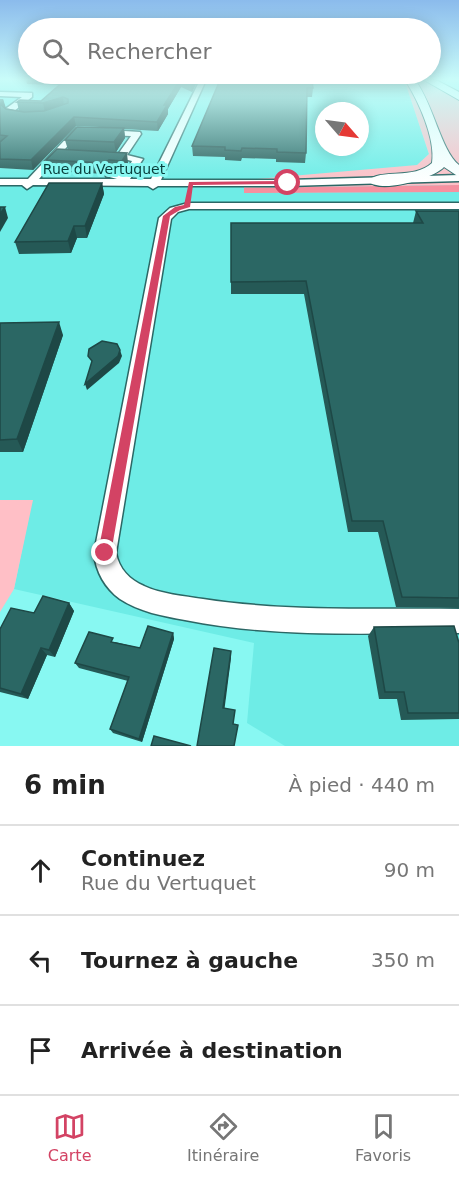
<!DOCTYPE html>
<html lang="fr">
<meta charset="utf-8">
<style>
:root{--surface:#fff;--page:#f2f2f2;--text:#222;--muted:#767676;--line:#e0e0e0;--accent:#d34364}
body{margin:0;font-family:"DejaVu Sans",sans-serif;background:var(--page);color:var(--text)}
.compass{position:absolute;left:315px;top:102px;width:54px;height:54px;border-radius:50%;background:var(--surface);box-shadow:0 3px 15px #0003;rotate:118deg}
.stop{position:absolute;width:18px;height:18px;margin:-14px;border:4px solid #d34364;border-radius:50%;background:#fff}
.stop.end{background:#d34364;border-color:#fff;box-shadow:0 2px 6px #0008}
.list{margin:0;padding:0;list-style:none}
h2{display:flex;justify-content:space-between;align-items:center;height:78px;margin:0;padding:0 24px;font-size:26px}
h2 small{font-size:20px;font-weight:400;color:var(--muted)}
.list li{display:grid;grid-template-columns:39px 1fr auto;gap:18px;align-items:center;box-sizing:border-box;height:90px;padding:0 24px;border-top:2px solid var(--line)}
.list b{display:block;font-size:22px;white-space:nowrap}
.list p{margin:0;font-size:20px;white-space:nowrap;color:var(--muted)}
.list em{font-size:20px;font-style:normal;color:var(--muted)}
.icon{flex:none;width:33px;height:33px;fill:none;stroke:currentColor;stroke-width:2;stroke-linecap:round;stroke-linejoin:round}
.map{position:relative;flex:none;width:459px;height:746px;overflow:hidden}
.search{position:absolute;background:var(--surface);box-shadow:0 3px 15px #0003;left:18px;right:18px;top:18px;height:66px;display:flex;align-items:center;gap:15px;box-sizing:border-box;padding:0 21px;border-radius:33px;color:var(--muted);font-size:22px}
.sheet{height:348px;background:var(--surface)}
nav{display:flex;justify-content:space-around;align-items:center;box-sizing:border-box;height:84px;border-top:2px solid var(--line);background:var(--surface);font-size:16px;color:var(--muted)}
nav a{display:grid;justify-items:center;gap:3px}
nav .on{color:var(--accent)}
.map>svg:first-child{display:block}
.built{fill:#6eece6;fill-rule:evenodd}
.green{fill:#ffbfc6}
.forest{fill:#f6909f}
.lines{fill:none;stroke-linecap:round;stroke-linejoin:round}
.minor-casing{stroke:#2b6765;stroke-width:3}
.highway-casing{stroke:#2b6765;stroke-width:2}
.minor{fill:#fff;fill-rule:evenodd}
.highway{fill:#fff;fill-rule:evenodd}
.wall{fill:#255956}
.shaded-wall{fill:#1e4846}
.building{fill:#2b6764;stroke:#1e4846;stroke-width:1.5}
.route{fill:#d34364}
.labels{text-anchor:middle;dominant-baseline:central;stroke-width:6;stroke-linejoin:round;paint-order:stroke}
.far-street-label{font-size:14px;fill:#083d3b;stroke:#88f8f2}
</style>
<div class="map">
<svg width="459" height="746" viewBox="0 0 459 746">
<rect width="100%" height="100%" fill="#88f8f2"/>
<!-- built -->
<path class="built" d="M0,80L405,81L429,154L417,166L245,181L244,193L459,192V746H285L247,723L254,643L14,589L32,501L0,500ZM324,111H360V147H324Z"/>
<!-- green -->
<g class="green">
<path d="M360,80H424L459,100V185L244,188L245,180L417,165L429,154L405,82Z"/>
<path d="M0,500H33L14,589L0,612Z"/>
</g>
<!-- forest -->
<path class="forest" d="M459,185V192L244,193V188Z"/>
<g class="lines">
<defs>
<g id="minor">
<path d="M200,80H206L161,180H288L459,175V181L288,186H158L153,189L148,186L33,185L27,189L22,185H0V179H28L76,128L140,132L141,134L127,155L143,159L130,179H151ZM78,134L131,136L116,157L132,161L125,174L111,173L106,176L117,179H39Z"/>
<path d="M0,92L32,93V97L14,111L28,113V117L4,114V110L22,97L0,96Z"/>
<path d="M188,203H459V209H189L178,212L171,219L116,553C119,569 130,580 144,586C161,594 184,596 203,599C288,612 373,608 459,609V633C368,633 275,638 185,620C163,616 140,612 120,599C105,588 96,572 94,553L159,218L170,208Z"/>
</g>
<g id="highway">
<path d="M405,80H415C433,103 441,151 459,165V177L444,167C433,179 380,194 368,181C380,168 414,180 432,163C436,139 418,100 405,80Z"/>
<path d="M424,80H436L459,92V100Z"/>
</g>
</defs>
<!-- minor casing -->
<use href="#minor" class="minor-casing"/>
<!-- highway casing -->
<use href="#highway" class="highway-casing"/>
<!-- minor -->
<use href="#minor" class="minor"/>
<!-- highway -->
<use href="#highway" class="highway"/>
</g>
<!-- wall -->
<g class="wall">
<path d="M26,80H198L192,92L181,87L168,109V114L158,131L124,129L125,138L116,152L86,151L128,163L124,172L111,171L106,174L49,171L46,160L68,150L65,140L100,127L76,126L33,170L0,168V99H3L5,108L24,112L34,111H19L17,102L41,101L59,85L27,84Z"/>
<path d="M220,80L313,88L312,97H307L306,153L305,163L276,162V159L242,158L241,161L225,160V157L193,156L192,146Z"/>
<path d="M102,183L104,194L87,238H77L71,253L19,254L15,242Z"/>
<path d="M416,211H459V608L396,607L378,532H348L304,294H231V223H413Z"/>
<path d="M0,323L63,335L23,452H0Z"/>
<path d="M69,603L74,611L55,657L47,655L28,699L0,692V629L34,613Z"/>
<path d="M374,627L459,643V719L401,720L397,699H379L368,636Z"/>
<path d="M173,633L174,639L142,742L113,733L110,729L128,681L79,668L75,663L115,642L140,648Z"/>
</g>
<!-- shaded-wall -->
<g class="shaded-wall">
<path d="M180,80L181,87L168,109V114L158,131L157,122L164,105Z"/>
<path d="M193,80H198L192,92L191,84Z"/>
<path d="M63,97L64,106L45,112L43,103Z"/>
<path d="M3,99L6,108L2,112L0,103Z"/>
<path d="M74,117L76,126L33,170L31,160Z"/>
<path d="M124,128L125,138L116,152L114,142Z"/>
<path d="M127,153L128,163L124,172L122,161Z"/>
<path d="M109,160L111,171L106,174L104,163Z"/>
<path d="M102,183L104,194L87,238L85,226Z"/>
<path d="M5,207L8,218L0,232V214Z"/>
<path d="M74,226L77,238L71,253L68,241Z"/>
<path d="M59,322L63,335L23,452L17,439Z"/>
<path d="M120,350L122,356L119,363L87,390L85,384Z"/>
<path d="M69,603L74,611L55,657L49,650Z"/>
<path d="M173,633L174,639L142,742L139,739Z"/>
<path d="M41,648L47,655L28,699L21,694Z"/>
<path d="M231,651V658L224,713L223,708Z"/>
</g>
<!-- building -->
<g class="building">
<path d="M65,80H180L164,105H167L157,122L74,117L31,160L0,159V142L7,136L0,135V104L6,109L24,112L44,111L68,103V99L63,97L43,103L17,102L20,100L41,101Z"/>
<path d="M181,80H193L191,84Z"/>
<path d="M220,80H312L313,88H307L306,153L277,152V149L242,148L241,151L225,150V147L192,146Z"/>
<path d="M77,127L124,128L114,142L65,140Z"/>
<path d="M57,149L127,153L122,161L109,160L104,163L46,160Z"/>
<path d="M49,183H102L85,226H74L68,241L15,242Z"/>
<path d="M0,207H5L0,214Z"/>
<path d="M416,211H459V598L402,597L383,521H352L306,281L231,282V223H423Z"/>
<path d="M59,322L17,439L0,440V323Z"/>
<path d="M102,341L117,344L120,350L118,356L85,384L92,361L88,356L89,349Z"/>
<path d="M43,596L69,603L49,650L41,648L21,694L0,688V629L11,608L34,613Z"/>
<path d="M148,626L173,633L139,739L110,729L129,677L75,663L89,632L113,638L111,642L140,648Z"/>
<path d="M454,626L459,643V713H408L404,692H385L374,627Z"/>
<path d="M214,648L231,651L223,708L235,710L233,724L238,725L234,746H197Z"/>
<path d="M154,736L191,746H151Z"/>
</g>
<!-- sky -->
<linearGradient id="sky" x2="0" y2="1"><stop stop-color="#8bbbec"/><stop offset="0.43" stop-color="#c9fcf9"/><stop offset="1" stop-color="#c9fcf9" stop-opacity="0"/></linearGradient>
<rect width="459" height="184" fill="url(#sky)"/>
<!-- route -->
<path class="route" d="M288,181L290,184L193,185L190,207L180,210L170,216L111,553L110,558L105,560L100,558L98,553L163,216L175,207L184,205L189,182Z"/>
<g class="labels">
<!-- far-street labels -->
<g class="far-street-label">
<text x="104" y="169">Rue du Vertuquet</text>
</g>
</g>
</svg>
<svg class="compass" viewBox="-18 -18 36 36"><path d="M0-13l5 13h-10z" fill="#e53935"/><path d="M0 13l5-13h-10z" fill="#767676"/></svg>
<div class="stop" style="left:288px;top:183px"></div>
<div class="stop end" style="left:105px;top:553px"></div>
<div class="search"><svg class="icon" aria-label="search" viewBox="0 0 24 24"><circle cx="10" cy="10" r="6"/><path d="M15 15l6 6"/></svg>Rechercher</div>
</div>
<section class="sheet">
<h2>6 min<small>À pied · 440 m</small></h2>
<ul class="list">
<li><svg class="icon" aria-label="ahead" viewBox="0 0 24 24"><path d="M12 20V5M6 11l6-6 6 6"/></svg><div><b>Continuez</b><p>Rue du Vertuquet</p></div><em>90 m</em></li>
<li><svg class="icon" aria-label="left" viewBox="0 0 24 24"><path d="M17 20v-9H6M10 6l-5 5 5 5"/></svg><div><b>Tournez à gauche</b></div><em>350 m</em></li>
<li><svg class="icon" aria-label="arrive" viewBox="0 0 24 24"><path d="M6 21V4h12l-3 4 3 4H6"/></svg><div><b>Arrivée à destination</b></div></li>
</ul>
</section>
<nav>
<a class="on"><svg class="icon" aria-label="map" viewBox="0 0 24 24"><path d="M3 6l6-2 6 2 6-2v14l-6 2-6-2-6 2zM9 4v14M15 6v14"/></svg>Carte</a>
<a><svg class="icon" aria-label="directions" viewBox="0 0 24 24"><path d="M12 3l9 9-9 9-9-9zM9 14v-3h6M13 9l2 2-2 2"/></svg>Itinéraire</a>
<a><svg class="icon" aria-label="saved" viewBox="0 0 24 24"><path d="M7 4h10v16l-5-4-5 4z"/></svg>Favoris</a>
</nav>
